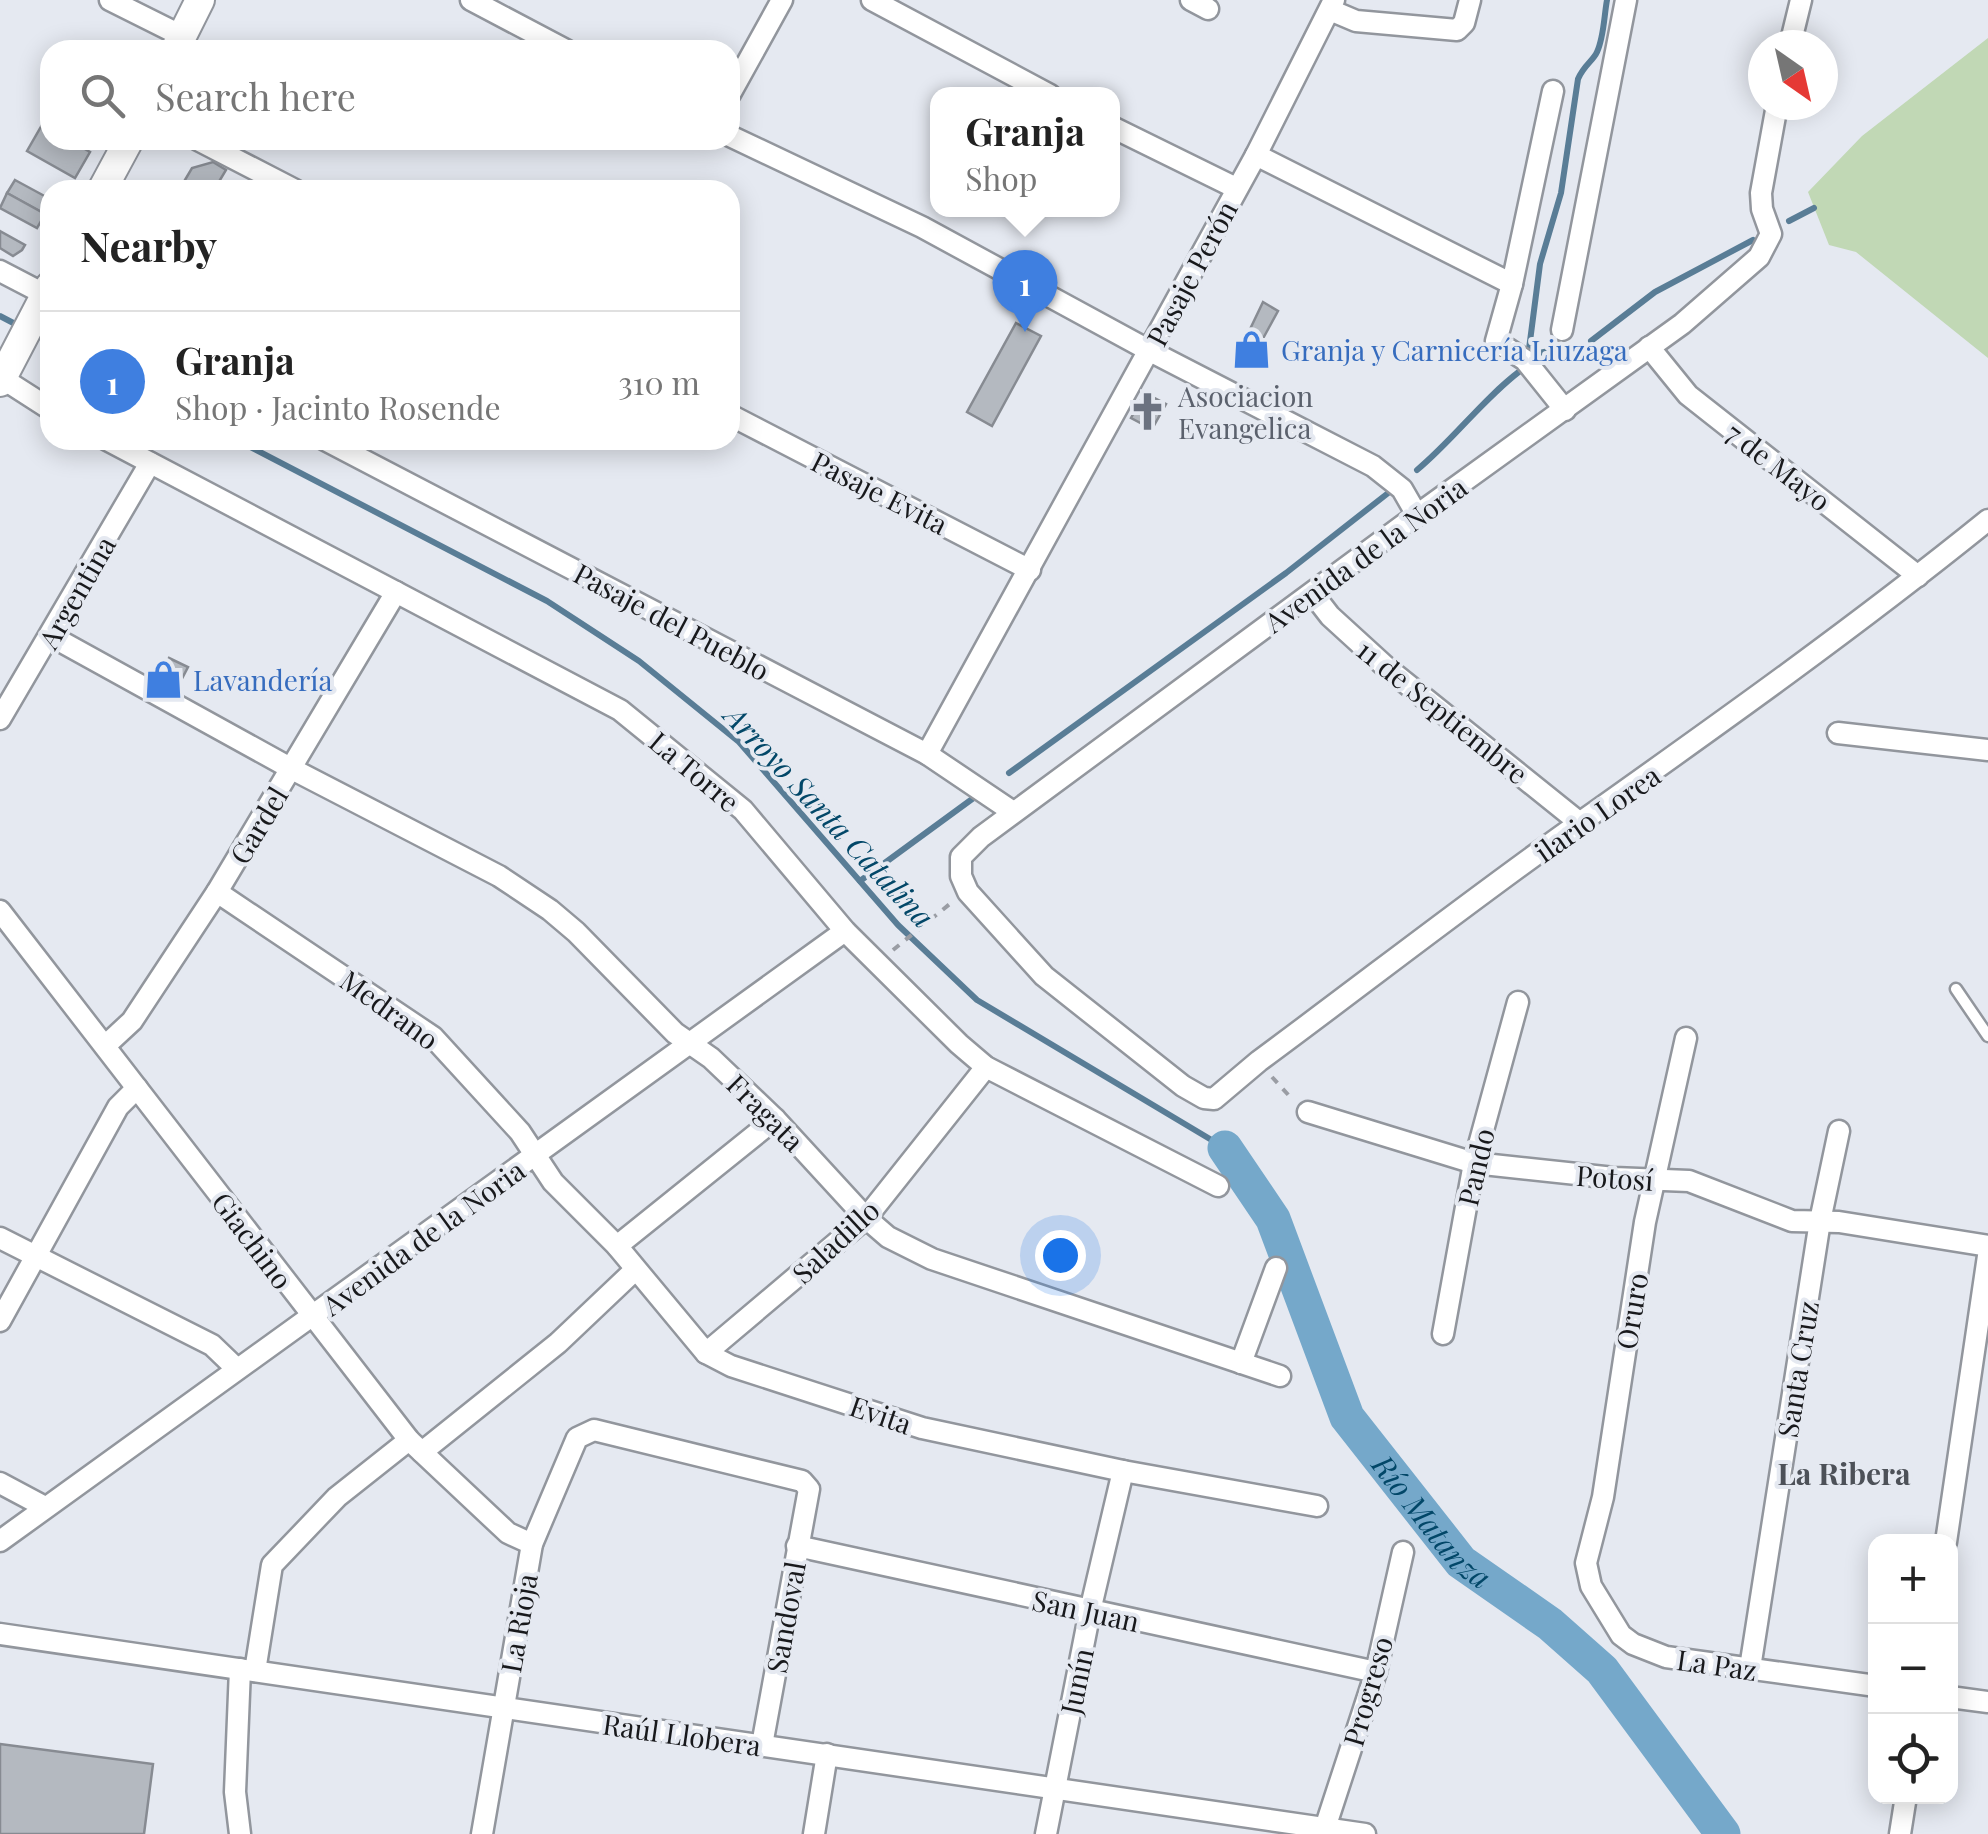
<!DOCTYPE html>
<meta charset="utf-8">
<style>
:root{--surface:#fff;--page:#f2f2f2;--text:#222;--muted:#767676;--line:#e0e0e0;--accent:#0f766e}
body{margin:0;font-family:"Playfair Display",serif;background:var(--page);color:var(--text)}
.controls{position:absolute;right:30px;bottom:30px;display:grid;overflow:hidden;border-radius:20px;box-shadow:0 5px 25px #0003}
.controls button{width:90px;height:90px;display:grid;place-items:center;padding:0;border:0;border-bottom:2px solid var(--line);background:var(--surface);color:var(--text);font:50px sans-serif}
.compass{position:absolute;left:1748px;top:30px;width:90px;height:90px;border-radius:50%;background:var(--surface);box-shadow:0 5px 25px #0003;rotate:146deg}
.you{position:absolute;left:1060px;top:1255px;width:35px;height:35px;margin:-25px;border:8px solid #fff;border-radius:50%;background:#1a73e8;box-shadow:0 0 0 15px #1a73e833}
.badge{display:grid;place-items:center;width:65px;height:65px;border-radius:50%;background:var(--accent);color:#fff;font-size:32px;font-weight:700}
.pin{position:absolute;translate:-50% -82px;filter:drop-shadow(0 2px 5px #0008)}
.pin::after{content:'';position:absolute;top:52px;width:35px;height:30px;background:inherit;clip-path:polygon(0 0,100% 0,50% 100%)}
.popup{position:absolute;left:930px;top:87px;width:190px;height:130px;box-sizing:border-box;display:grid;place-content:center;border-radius:20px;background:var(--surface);filter:drop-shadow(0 2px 8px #0005);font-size:32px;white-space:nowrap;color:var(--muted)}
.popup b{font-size:38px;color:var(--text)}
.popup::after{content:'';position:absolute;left:50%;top:100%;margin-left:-20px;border:20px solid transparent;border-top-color:var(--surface)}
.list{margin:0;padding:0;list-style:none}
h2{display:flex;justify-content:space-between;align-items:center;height:130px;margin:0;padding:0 40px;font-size:42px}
h2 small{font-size:32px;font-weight:400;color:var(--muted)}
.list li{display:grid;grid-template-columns:65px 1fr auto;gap:30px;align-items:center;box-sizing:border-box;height:140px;padding:0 40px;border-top:2px solid var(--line)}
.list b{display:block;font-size:38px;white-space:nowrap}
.list p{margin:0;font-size:32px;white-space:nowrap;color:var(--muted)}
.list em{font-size:32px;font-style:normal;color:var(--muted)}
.icon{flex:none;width:55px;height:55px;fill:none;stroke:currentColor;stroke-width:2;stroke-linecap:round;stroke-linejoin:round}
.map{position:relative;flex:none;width:1988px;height:1834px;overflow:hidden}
.search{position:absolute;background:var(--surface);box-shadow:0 5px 25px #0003;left:40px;top:40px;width:700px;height:110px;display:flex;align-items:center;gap:25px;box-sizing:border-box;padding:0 35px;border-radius:30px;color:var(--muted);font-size:38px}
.panel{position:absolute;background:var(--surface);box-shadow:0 5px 25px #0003;left:40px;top:180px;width:700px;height:270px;border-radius:30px}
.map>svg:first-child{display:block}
.green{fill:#c1d8b5}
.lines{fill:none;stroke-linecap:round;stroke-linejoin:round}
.stream{stroke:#597d96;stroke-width:6}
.river{stroke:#75a8ca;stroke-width:35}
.building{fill:#b4b9c0;stroke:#878b92;stroke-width:2.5}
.lane-casing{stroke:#92969d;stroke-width:15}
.street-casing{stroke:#92969d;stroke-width:25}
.secondary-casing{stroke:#92969d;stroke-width:32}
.path{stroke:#9a9da4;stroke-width:4;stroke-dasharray:8 8;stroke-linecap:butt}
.lane{stroke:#fff;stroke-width:10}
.street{stroke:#fff;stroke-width:20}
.secondary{stroke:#fff;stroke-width:28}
.labels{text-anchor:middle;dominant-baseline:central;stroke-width:8;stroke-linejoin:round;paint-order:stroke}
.street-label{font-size:28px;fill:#18191c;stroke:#e5e9f1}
.shop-label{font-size:28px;fill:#366cbe;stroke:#e5e9f1;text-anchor:start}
.worship-label{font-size:28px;fill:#5b616d;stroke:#e5e9f1;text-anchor:start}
.water-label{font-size:30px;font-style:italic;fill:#024768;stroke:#e5e9f1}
.neighbourhood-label{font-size:30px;font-weight:bold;fill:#4d5158;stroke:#e5e9f1}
</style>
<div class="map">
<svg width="1988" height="1834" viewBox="0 0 1988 1834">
<rect width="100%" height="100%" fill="#e5e9f1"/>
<!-- green -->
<path class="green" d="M1988,38V358L1856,252L1829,245L1808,192L1862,136Z"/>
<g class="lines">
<!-- stream -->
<g class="stream">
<path d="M1789,221L1814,208"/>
<path d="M0,316L21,327"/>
<path d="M32,333L50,342"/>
<path d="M1591,341L1655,292L1753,240"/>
<path d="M1539,353L1554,350"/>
<path d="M1533,359L1539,353L1529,349L1540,264L1561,193L1578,79C1584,65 1593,61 1597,52C1604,37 1604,16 1607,0"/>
<path d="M237,440L547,601L639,661L739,742L898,925L977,1000L1225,1148"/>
<path d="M1417,470C1454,439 1482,400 1520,371"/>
<path d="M1009,773L1286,573L1392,490"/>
<path d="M860,881L979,794"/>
</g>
<!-- river -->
<path class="river" id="s1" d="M1225,1148L1273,1219L1347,1417L1461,1562L1550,1624L1602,1670L1723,1834"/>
</g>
<!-- building -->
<g class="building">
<path d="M42,125L50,129V140H69L90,152L75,178L27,151Z"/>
<path d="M213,162L226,170L214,190H179L192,168Z"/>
<path d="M15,180L50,199L45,214L7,193Z"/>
<path d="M7,193L45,214L37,228L0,208Z"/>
<path d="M0,231L25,245L22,250L13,256L0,248Z"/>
<path d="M1263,302L1278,311L1254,355L1241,348Z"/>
<path d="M1016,323L1041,336L992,426L967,412Z"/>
<path d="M1145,393L1166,404L1152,429L1131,418Z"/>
<path d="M169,658L188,667L176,690L158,681Z"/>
<path d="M0,1744L153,1764L144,1834H0Z"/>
</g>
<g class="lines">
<defs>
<path id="lane" d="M1956,989L1988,1036"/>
<g id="street">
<path d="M110,0L182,36"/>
<path d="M471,0L566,50"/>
<path d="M872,0L1050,95"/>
<path d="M1191,0L1208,9"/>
<path d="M1330,10L1356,21L1457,30L1464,23L1470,0"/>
<path d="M1790,45L1801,0"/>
<path d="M1553,91L1512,284L1496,341L1525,360L1565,410"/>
<path d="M730,94L782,0"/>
<path d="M1777,105L1761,193L1762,209L1771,234L1759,257L1682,324L1417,515L981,837L961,857V876L968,892L1044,976L1183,1086L1204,1098L1214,1099L1259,1061C1366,982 1472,899 1581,822C1719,724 1857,626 1988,520"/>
<path d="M1112,127L1236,188"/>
<path d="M730,136L922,227L1150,351L1373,466L1402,489L1417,515"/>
<path d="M198,140L295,190"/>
<path d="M1256,155L1512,284"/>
<path d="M0,271L50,297"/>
<path d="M1562,330L1626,0"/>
<path d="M1649,347L1688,395L1918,576"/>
<path d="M0,377L50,409"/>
<path d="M730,415L1030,570"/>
<path d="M107,440L620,710L743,810L845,931L959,1044L986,1067L1218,1186"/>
<path d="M325,440L927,754L1013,812"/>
<path d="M1313,594L1330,616L1387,668L1580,823"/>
<path d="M51,636L292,769L499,876L550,910L576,932L675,1033L711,1058L775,1119L866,1218L888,1237L932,1259L1280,1376"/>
<path d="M0,719L150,463"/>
<path d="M1838,733L1988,750"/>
<path d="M927,754L1256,155L1334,0"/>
<path d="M217,892L433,1037L520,1132L553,1182L617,1246L706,1353L731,1366L922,1428L1123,1471L1317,1506"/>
<path d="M0,911L409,1440L508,1533L532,1544"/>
<path d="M1686,1038L1645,1222L1603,1497L1586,1563L1591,1586L1621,1635L1633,1644L1666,1657L1876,1686"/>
<path d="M105,1046L132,1021L217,892L396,592"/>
<path d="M1308,1112L1474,1163L1614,1178L1689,1181L1792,1221L1839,1222L1988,1246"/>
<path d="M0,1238L212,1345L237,1369"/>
<path d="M617,1246L775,1119"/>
<path d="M0,1321L118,1107L137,1088"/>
<path d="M1443,1334L1474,1163L1518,1002"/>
<path d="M706,1353L866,1218L986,1067"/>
<path d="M1241,1363L1276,1268"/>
<path d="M422,1452L558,1343L635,1270"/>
<path d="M0,1483L45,1507"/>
<path d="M0,1541L845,931"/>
<path d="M1946,1542L1988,1256"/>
<path d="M797,1546L1376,1672"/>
<path d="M0,1634L1365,1834"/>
<path d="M1750,1668L1820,1221L1839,1131"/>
<path d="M240,1669L235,1792L240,1834"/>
<path d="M255,1671L272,1565L337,1497L409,1440"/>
<path d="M1950,1697L1988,1702"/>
<path d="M1325,1828L1376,1672L1403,1552"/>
<path d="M482,1834L532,1544L577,1438L594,1430L802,1481L809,1489L762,1745"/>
<path d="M814,1834L827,1754"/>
<path d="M1046,1834L1090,1611L1123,1471"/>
<path d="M1900,1834L1906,1796"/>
</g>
<g id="secondary">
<path d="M175,50L200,0"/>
<path d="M102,190L129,140"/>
<path d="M0,382L50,286"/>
</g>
</defs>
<!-- lane casing -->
<use href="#lane" class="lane-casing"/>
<!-- street casing -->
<use href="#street" class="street-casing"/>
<!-- secondary casing -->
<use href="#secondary" class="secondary-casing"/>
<!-- path -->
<g class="path">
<path d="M893,950L951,903"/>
<path d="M1272,1077L1293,1100"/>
</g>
<!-- lane -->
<use href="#lane" class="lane"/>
<!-- street -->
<use href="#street" class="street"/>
<!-- secondary -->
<use href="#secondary" class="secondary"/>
</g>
<!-- icons -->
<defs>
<symbol id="shop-bare" viewBox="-9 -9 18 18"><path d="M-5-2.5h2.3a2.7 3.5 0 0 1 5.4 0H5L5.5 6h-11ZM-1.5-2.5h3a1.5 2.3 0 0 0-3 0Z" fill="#3f7fe0" stroke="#e5e9f1" stroke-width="2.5" paint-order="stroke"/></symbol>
<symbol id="church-bare" viewBox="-9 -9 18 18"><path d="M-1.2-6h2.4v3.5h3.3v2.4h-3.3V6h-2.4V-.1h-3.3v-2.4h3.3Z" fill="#6b7280" stroke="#e5e9f1" stroke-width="2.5" paint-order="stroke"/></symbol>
</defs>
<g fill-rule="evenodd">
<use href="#shop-bare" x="1224" y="322" width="55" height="55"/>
<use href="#church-bare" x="1120" y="384" width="55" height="55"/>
<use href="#shop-bare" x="136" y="652" width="55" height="55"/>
</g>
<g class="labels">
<!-- street labels -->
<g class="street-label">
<text transform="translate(1191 273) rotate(-62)">Pasaje Perón</text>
<text transform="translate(1779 466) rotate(38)">7 de Mayo</text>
<text transform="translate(880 492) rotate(27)">Pasaje Evita</text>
<text transform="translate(1365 554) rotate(-36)">Avenida de la Noria</text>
<text transform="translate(76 592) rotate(-60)">Argentina</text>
<text transform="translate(672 621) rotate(28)">Pasaje del Pueblo</text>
<text transform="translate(1443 711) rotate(39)">11 de Septiembre</text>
<text transform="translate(695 771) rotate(40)">La Torre</text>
<text transform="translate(1597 813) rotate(-35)">ilario Lorea</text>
<text transform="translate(258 825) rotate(-59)">Gardel</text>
<text transform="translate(390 1009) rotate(36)">Medrano</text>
<text transform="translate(766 1112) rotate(45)">Fragata</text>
<text transform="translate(1475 1167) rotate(-77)">Pando</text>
<text transform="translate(1615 1177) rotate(4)">Potosí</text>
<text transform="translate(423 1237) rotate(-36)">Avenida de la Noria</text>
<text transform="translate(253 1240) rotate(53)">Giachino</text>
<text transform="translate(835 1241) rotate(-43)">Saladillo</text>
<text transform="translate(1631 1311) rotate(-81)">Oruro</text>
<text transform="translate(1797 1369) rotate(-81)">Santa Cruz</text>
<text transform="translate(881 1414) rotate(19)">Evita</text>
<text transform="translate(1086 1610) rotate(12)">San Juan</text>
<text transform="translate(785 1617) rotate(-80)">Sandoval</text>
<text transform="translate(518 1623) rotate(-80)">La Rioja</text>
<text transform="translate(1717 1664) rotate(8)">La Paz</text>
<text transform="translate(1076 1681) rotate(-78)">Junín</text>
<text transform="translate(1367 1691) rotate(-74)">Progreso</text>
<text transform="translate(682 1734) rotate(8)">Raúl Llobera</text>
</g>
<!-- shop labels -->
<g class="shop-label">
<text x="1281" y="349">Granja y Carnicería Liuzaga</text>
<text x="193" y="679">Lavandería</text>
</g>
<!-- worship labels -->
<g class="worship-label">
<text x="1178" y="395">Asociacion<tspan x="1178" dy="32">Evangelica</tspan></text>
</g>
<!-- water labels -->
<g class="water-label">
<text transform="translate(830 816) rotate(47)">Arroyo Santa Catalina</text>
<text stroke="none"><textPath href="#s1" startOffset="432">Río Matanza</textPath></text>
</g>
<!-- neighbourhood labels -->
<g class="neighbourhood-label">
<text x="1844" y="1473">La Ribera</text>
</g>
</g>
</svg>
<div class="controls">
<button>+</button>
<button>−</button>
<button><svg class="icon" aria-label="locate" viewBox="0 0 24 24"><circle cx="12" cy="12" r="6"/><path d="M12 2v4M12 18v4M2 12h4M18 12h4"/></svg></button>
</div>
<svg class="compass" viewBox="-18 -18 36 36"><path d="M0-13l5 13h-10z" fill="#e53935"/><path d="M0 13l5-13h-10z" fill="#767676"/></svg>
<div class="you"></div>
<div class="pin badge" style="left:1025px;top:332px;background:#3f7fe0">1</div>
<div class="popup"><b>Granja</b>Shop</div>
<div class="search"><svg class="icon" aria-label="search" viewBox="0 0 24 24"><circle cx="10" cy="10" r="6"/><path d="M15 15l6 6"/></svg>Search here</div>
<section class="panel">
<h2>Nearby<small></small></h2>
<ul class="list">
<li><span class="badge" style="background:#3f7fe0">1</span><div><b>Granja</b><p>Shop · Jacinto Rosende</p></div><em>310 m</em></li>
</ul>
</section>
</div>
